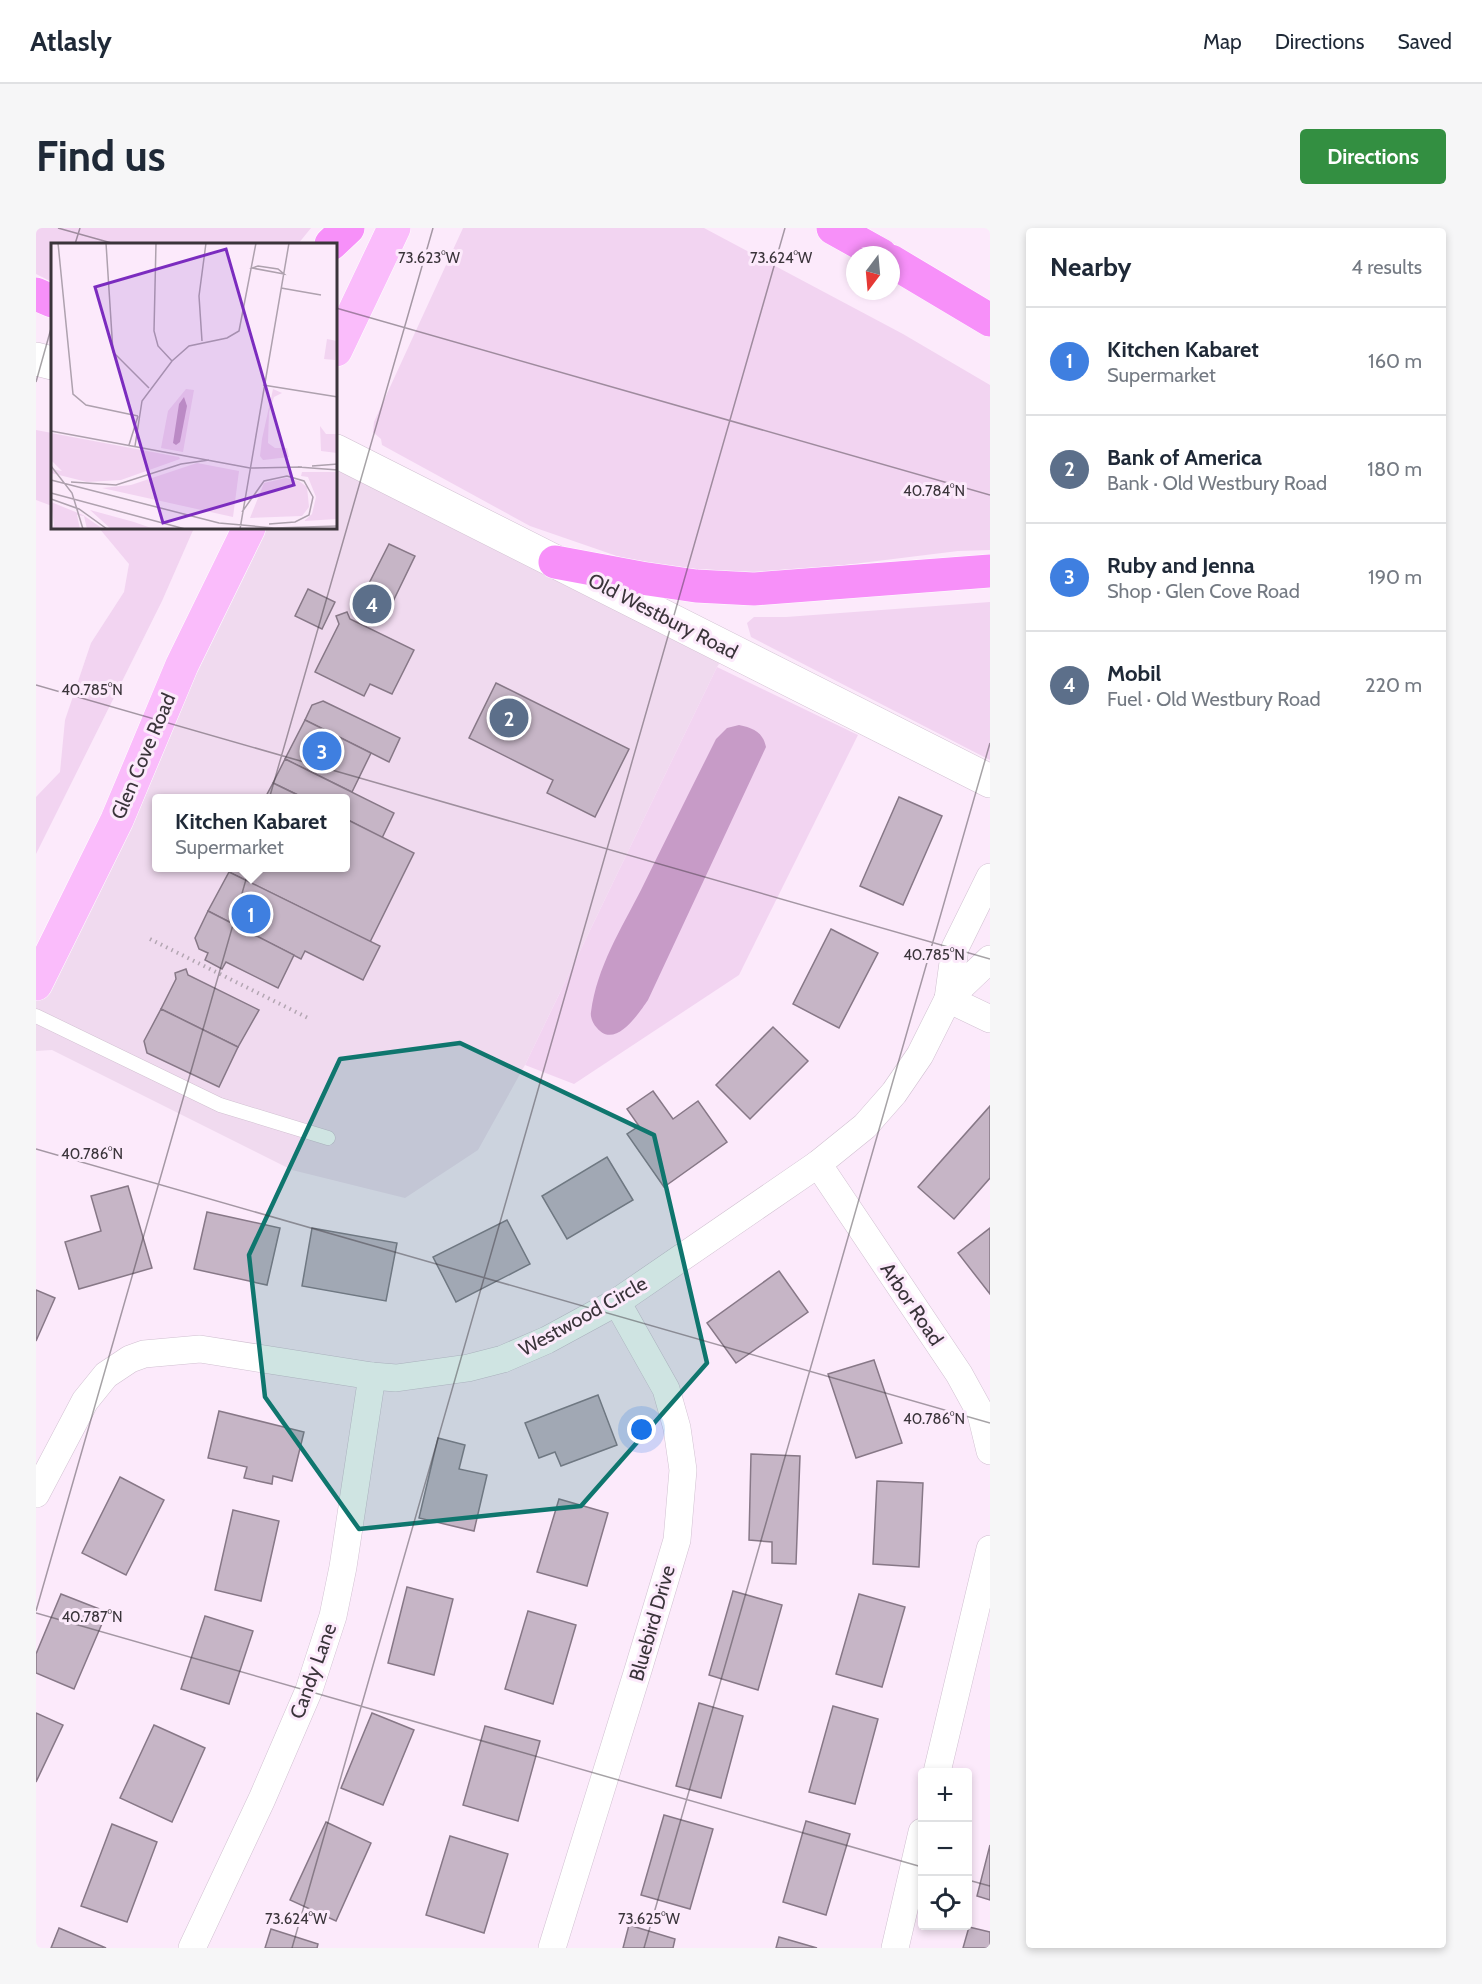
<!DOCTYPE html>
<meta charset="utf-8">
<style>
:root{--surface:#fff;--page:#f6f6f7;--text:#1f2937;--muted:#747a83;--line:#e0e1e3;--accent:#338f41}
body{margin:0;font-family:Cabin,sans-serif;background:var(--page);color:var(--text)}
.controls{position:absolute;right:18px;bottom:18px;display:grid;overflow:hidden;border-radius:6px;box-shadow:0 3px 9px #0003}
.controls button{width:54px;height:54px;display:grid;place-items:center;padding:0;border:0;border-bottom:2px solid var(--line);background:var(--surface);color:var(--text);font:30px sans-serif}
.compass{position:absolute;left:810px;top:18px;width:54px;height:54px;border-radius:50%;background:var(--surface);box-shadow:0 3px 9px #0003;rotate:196deg}
.you{position:absolute;left:606px;top:1202px;width:21px;height:21px;margin:-15px;border:4px solid #fff;border-radius:50%;background:#1a73e8;box-shadow:0 0 0 9px #1a73e833}
.badge{display:grid;place-items:center;width:39px;height:39px;border-radius:50%;background:var(--accent);color:#fff;font-size:20px;font-weight:700}
.pin{position:absolute;translate:-50% -50%;border:3px solid #fff;box-shadow:0 2px 6px #0006}
.popup{position:absolute;left:116px;top:566px;width:198px;height:78px;box-sizing:border-box;display:grid;place-content:center;border-radius:6px;background:var(--surface);filter:drop-shadow(0 2px 4px #0005);font-size:20px;white-space:nowrap;color:var(--muted)}
.popup b{font-size:22px;color:var(--text)}
.popup::after{content:'';position:absolute;left:50%;top:100%;margin-left:-12px;border:12px solid transparent;border-top-color:var(--surface)}
.list{margin:0;padding:0;list-style:none}
h2{display:flex;justify-content:space-between;align-items:center;height:78px;margin:0;padding:0 24px;font-size:26px}
h2 small{font-size:20px;font-weight:400;color:var(--muted)}
.list li{display:grid;grid-template-columns:39px 1fr auto;gap:18px;align-items:center;box-sizing:border-box;height:108px;padding:0 24px;border-top:2px solid var(--line)}
.list b{display:block;font-size:22px;white-space:nowrap}
.list p{margin:0;font-size:20px;white-space:nowrap;color:var(--muted)}
.list em{font-size:20px;font-style:normal;color:var(--muted)}
.icon{flex:none;width:33px;height:33px;fill:none;stroke:currentColor;stroke-width:2;stroke-linecap:round;stroke-linejoin:round}
.map{position:relative;flex:none;width:954px;height:1720px;overflow:hidden;border-radius:6px}
header{display:flex;align-items:center;gap:36px;box-sizing:border-box;height:84px;padding:0 30px;background:var(--surface);border-bottom:2px solid var(--line)}
header strong{font-size:28px}
nav{display:flex;gap:33px;margin-inline-start:auto;font-size:21px}
.intro{display:flex;align-items:center;justify-content:space-between;box-sizing:border-box;height:144px;padding:0 36px}
h1{margin:0;font-size:42px}
.button{padding:15px 27px;border-radius:6px;background:var(--accent);color:#fff;font-size:21px;font-weight:700}
main{display:flex;gap:36px;padding:0 36px}
aside{flex:1;background:var(--surface);border-radius:6px;box-shadow:0 3px 9px #0003}
.map>svg:first-child{display:block}
.built{fill:#f0daef;fill-rule:evenodd}
.green{fill:#f2d4f1}
.water{fill:#c79bc7}
.building{fill:#c6b5c6;stroke:#877887;stroke-width:1.5}
.lines{fill:none;stroke-linecap:round;stroke-linejoin:round}
.service-casing{stroke:#d1c0d1;stroke-width:15}
.minor-casing{stroke:#d1c0d1;stroke-width:28}
.secondary-casing{stroke:#d1c0d1;stroke-width:34}
.primary-casing{stroke:#fff;stroke-width:34}
.motorway-casing{stroke:#fff;stroke-width:34}
.path{stroke:#b3a6b2;stroke-width:4;stroke-dasharray:1.5 4.5;stroke-linecap:butt}
.service{stroke:#fff;stroke-width:14}
.minor{stroke:#fff;stroke-width:27}
.secondary{stroke:#fff;stroke-width:33}
.primary{stroke:#fabcfb;stroke-width:33}
.motorway{stroke:#f790f9;stroke-width:33}
.marked{fill:#0f766e;fill-opacity:0.2;stroke:#0f766e;stroke-width:4.5;stroke-linejoin:round}
.ticks{fill:none;stroke:#3a343a;stroke-width:1.5;stroke-opacity:0.45}
.labels{text-anchor:middle;dominant-baseline:central;stroke-width:6;stroke-linejoin:round;paint-order:stroke}
.street-label{font-size:20px;fill:#3a343a;stroke:#fceafb}
.inset-road{fill:none;stroke:#aea1ae;stroke-width:1.5}
.view{fill:#7b2cbf;fill-opacity:0.15;stroke:#7b2cbf;stroke-width:3}
.inset-edge{fill:none;stroke:#3a343a;stroke-width:3}
.ticks-label{font-size:15px;text-anchor:middle;fill:#3a343a;stroke:#fceafb;stroke-width:6;stroke-linejoin:round;paint-order:stroke}
</style>
<header>
<strong>Atlasly</strong>
<nav><a>Map</a><a>Directions</a><a>Saved</a></nav>
</header>
<div class="intro"><h1>Find us</h1><a class="button">Directions</a></div>
<main>
<div class="map">
<svg width="954" height="1720" viewBox="0 0 954 1720">
<rect width="100%" height="100%" fill="#fceafb"/>
<!-- built -->
<path class="built" d="M300,223L693,421L681,439L489,837L442,922L369,970L256,942L16,822L0,823V756L213,300H300ZM121,570H310V640H121Z"/>
<!-- green -->
<g class="green">
<path d="M0,0H275L262,16H16V54L0,46Z"/>
<path d="M427,0H668L867,106L954,157V322L922,323L719,348L604,336L494,298L346,217L345,211L337,204L338,194Z"/>
<path d="M0,202L16,205V278L0,272Z"/>
<path d="M63,300H158L126,373L0,626V569L24,544L29,492L55,415L88,364L93,336Z"/>
<path d="M954,374V532L715,409L711,395L718,389H750Z"/>
<path d="M681,439L822,507L703,747L538,856L489,837Z"/>
</g>
<!-- water -->
<path class="water" d="M703,497C717,500 727,504 730,519L612,772C603,785 579,822 561,800C557,796 554,789 555,784C561,739 585,701 605,662C630,611 655,561 680,511L691,500Z"/>
<!-- building -->
<g class="building">
<path d="M353,316L379,328L347,394L320,381Z"/>
<path d="M272,361L299,374L286,401L259,388Z"/>
<path d="M311,384L314,391L378,422L356,466L334,456L328,468L279,444L303,396L300,388Z"/>
<path d="M460,455L593,521L559,589L511,565L517,552L433,510Z"/>
<path d="M287,473L364,510L353,534L269,492L276,477Z"/>
<path d="M269,492L335,525L316,564L249,531Z"/>
<path d="M249,531L358,585L346,610L310,591V570H268L237,555Z"/>
<path d="M237,555L268,570H229Z"/>
<path d="M863,569L906,588L867,677L824,658Z"/>
<path d="M310,591L378,625L334,714L193,644L195,640H310Z"/>
<path d="M193,644L344,718L327,752L269,723L265,731L172,683Z"/>
<path d="M172,683L258,727L242,760L190,734L186,741L169,732L172,725L163,721L159,710Z"/>
<path d="M795,701L842,725L803,800L757,776Z"/>
<path d="M150,741L152,747L223,782L202,819L125,781L140,751L139,745Z"/>
<path d="M125,781L202,819L183,859L111,825L108,813Z"/>
<path d="M737,799L772,833L714,891L680,857Z"/>
<path d="M617,863L637,891L662,873L691,914L628,959L591,906L603,898L591,881Z"/>
<path d="M954,878V950L918,991L882,959Z"/>
<path d="M571,929L597,972L531,1011L506,968Z"/>
<path d="M92,958L116,1040L43,1061L29,1014L65,1003L55,968Z"/>
<path d="M171,984L244,1000L231,1057L158,1041Z"/>
<path d="M471,992L494,1036L420,1074L397,1029Z"/>
<path d="M276,1000L361,1015L350,1073L266,1058Z"/>
<path d="M954,1000V1066L922,1025Z"/>
<path d="M743,1043L772,1084L700,1135L671,1095Z"/>
<path d="M0,1062L19,1070L0,1113Z"/>
<path d="M838,1132L866,1215L820,1230L792,1146Z"/>
<path d="M562,1167L581,1217L525,1238L519,1224L503,1230L489,1195Z"/>
<path d="M183,1183L268,1204L256,1253L237,1248L236,1256L208,1250L211,1239L172,1230Z"/>
<path d="M402,1210L429,1217L423,1241L451,1247L438,1303L383,1290Z"/>
<path d="M715,1226L764,1228L760,1336L736,1335V1314L713,1312Z"/>
<path d="M84,1249L128,1272L90,1347L46,1325Z"/>
<path d="M841,1253L887,1255L883,1339L837,1336Z"/>
<path d="M523,1271L572,1285L551,1358L501,1344Z"/>
<path d="M197,1282L243,1293L225,1373L179,1362Z"/>
<path d="M371,1359L417,1371L398,1447L352,1435Z"/>
<path d="M697,1363L746,1377L722,1462L673,1447Z"/>
<path d="M25,1366L71,1384L38,1461L0,1445V1426Z"/>
<path d="M823,1366L869,1379L846,1459L800,1446Z"/>
<path d="M492,1383L540,1397L517,1476L469,1461Z"/>
<path d="M169,1388L217,1403L193,1476L145,1461Z"/>
<path d="M663,1475L707,1488L685,1570L640,1558Z"/>
<path d="M797,1478L842,1491L819,1576L773,1564Z"/>
<path d="M0,1485L27,1497L0,1554Z"/>
<path d="M336,1485L378,1502L347,1577L305,1560Z"/>
<path d="M118,1497L169,1520L136,1594L84,1570Z"/>
<path d="M449,1498L504,1513L482,1593L427,1577Z"/>
<path d="M628,1587L677,1601L654,1681L605,1667Z"/>
<path d="M770,1593L814,1606L790,1687L747,1674Z"/>
<path d="M290,1594L335,1615L300,1693L254,1672Z"/>
<path d="M76,1596L121,1614L91,1694L45,1678Z"/>
<path d="M414,1608L472,1626L448,1705L390,1687Z"/>
<path d="M954,1617V1672L941,1668Z"/>
<path d="M593,1697L639,1711L637,1720H587Z"/>
<path d="M933,1699L954,1704V1720H927Z"/>
<path d="M23,1700L70,1720H15Z"/>
<path d="M235,1701L282,1716L281,1720H229Z"/>
<path d="M743,1709L781,1720H740Z"/>
</g>
<g class="lines">
<defs>
<path id="service" d="M0,788L184,877L292,910"/>
<g id="minor">
<path d="M912,771L919,720L954,649"/>
<path d="M912,771L954,791"/>
<path d="M782,936L923,1146L945,1186L954,1223"/>
<path d="M0,1266L49,1173L70,1147L94,1131L108,1126L164,1121L336,1148L360,1150L432,1140L467,1131L511,1112L581,1074L782,936L829,898L858,865L884,827L912,771L954,731"/>
<path d="M901,1544L954,1321"/>
<path d="M156,1720L226,1571L273,1462L297,1388L307,1339L336,1148"/>
<path d="M516,1720L603,1439L641,1312L647,1242L641,1200L630,1161L581,1074"/>
<path d="M859,1720L886,1604"/>
</g>
<g id="secondary">
<path d="M0,131L16,135"/>
<path d="M300,223L954,553"/>
</g>
<g id="primary">
<path d="M300,122L358,0"/>
<path d="M0,756L81,592L146,437L213,300"/>
</g>
<g id="motorway">
<path d="M797,0L845,27"/>
<path d="M295,16L312,0"/>
<path d="M855,33L954,92"/>
<path d="M0,66L16,73"/>
<path d="M519,334L605,350L660,358L718,361L954,343"/>
</g>
</defs>
<!-- service casing -->
<use href="#service" class="service-casing"/>
<!-- minor casing -->
<use href="#minor" class="minor-casing"/>
<!-- secondary casing -->
<use href="#secondary" class="secondary-casing"/>
<!-- primary casing -->
<use href="#primary" class="primary-casing"/>
<!-- motorway casing -->
<use href="#motorway" class="motorway-casing"/>
<!-- path -->
<path class="path" d="M114,711L272,790"/>
<!-- service -->
<use href="#service" class="service"/>
<!-- minor -->
<use href="#minor" class="minor"/>
<!-- secondary -->
<use href="#secondary" class="secondary"/>
<!-- primary -->
<use href="#primary" class="primary"/>
<!-- motorway -->
<use href="#motorway" class="motorway"/>
</g>
<!-- marked area -->
<path class="marked" d="M424,815L618,907L671,1135L545,1278L323,1301L229,1169L213,1027L304,831Z"/>
<!-- ticks -->
<path class="ticks" d="M22,0L79,16M39,16L44,0M300,80L954,267M0,154L16,97M0,457L954,731M0,921L954,1195M0,1383L397,0M0,1385L886,1639M932,1652L954,1658M256,1720L749,0M608,1720L954,515"/>
<g class="labels">
<!-- street labels -->
<g class="street-label">
<text transform="translate(627 388) rotate(27)">Old Westbury Road</text>
<text transform="translate(107 528) rotate(-67)">Glen Cove Road</text>
<text transform="translate(876 1076) rotate(56)">Arbor Road</text>
<text transform="translate(547 1088) rotate(-29)">Westwood Circle</text>
<text transform="translate(616 1395) rotate(-74)">Bluebird Drive</text>
<text transform="translate(277 1443) rotate(-70)">Candy Lane</text>
</g>
</g>
<!-- overview -->
<g transform="translate(15 15)">
<rect width="286" height="286" fill="#fceafb"/>
<path d="M276,96L286,98L284,117L273,116ZM135,146L143,147L132,209L110,205L117,168ZM222,146L231,150L223,154L218,169L217,200L224,205H236L238,214L212,217L209,213L211,196ZM269,183L275,191H286V210L270,208ZM0,190L128,214L129,216L70,237L36,239L0,230V226L11,228L0,217ZM146,220L188,228L182,274L51,245L80,242ZM251,229H286V276L253,278L261,271L265,254L257,234L250,233ZM235,235L248,238L256,244L258,264L251,273L199,275L213,240ZM0,259L32,272L52,286H36L33,273L26,272L29,286H0L3,282ZM39,267L83,279L103,286H60Z" fill="#f2d4f1"/>
<path d="M133,154L136,163L129,199L125,202L122,200L128,161Z" fill="#c79bc7"/>
<path class="inset-road" d="M7,0L22,151L35,162L87,173M55,0L62,109L98,145M105,0L103,88L107,103L121,118M207,23L227,26L233,31L201,25ZM230,45L270,52M151,98L148,53L155,0M212,142L287,154M0,188L199,225L251,224M78,202L87,173M84,203L91,158L121,118L138,103L176,95L188,88L205,0M0,223L21,250L32,286M261,223L287,221M247,224L287,227M0,237L168,280L223,285L287,283M20,239L65,242L130,221L158,217M0,250L134,286M0,256L28,266L56,286M191,269L213,238L236,233L253,238L262,254L258,272L244,279L218,281M189,286L238,0"/>
<path class="view" d="M175,6L243,242L112,280L44,44Z"/>
<rect width="286" height="286" class="inset-edge"/>
</g>
<g class="ticks-label">
<text x="393" y="35">73.623°W</text>
<text x="745" y="35">73.624°W</text>
<text x="898" y="268">40.784°N</text>
<text x="56" y="467">40.785°N</text>
<text x="898" y="732">40.785°N</text>
<text x="56" y="931">40.786°N</text>
<text x="898" y="1196">40.786°N</text>
<text x="56" y="1394">40.787°N</text>
<text x="260" y="1696">73.624°W</text>
<text x="613" y="1696">73.625°W</text>
</g>
</svg>
<div class="controls">
<button>+</button>
<button>−</button>
<button><svg class="icon" aria-label="locate" viewBox="0 0 24 24"><circle cx="12" cy="12" r="6"/><path d="M12 2v4M12 18v4M2 12h4M18 12h4"/></svg></button>
</div>
<svg class="compass" viewBox="-18 -18 36 36"><path d="M0-13l5 13h-10z" fill="#e53935"/><path d="M0 13l5-13h-10z" fill="#747a83"/></svg>
<div class="you"></div>
<div class="pin badge" style="left:215px;top:686px;background:#3f7fe0">1</div>
<div class="popup"><b>Kitchen Kabaret</b>Supermarket</div>
<div class="pin badge" style="left:473px;top:490px;background:#5c6f8a">2</div>
<div class="pin badge" style="left:286px;top:523px;background:#3f7fe0">3</div>
<div class="pin badge" style="left:336px;top:376px;background:#5c6f8a">4</div>
</div>
<aside>
<h2>Nearby<small>4 results</small></h2>
<ul class="list">
<li><span class="badge" style="background:#3f7fe0">1</span><div><b>Kitchen Kabaret</b><p>Supermarket</p></div><em>160 m</em></li>
<li><span class="badge" style="background:#5c6f8a">2</span><div><b>Bank of America</b><p>Bank · Old Westbury Road</p></div><em>180 m</em></li>
<li><span class="badge" style="background:#3f7fe0">3</span><div><b>Ruby and Jenna</b><p>Shop · Glen Cove Road</p></div><em>190 m</em></li>
<li><span class="badge" style="background:#5c6f8a">4</span><div><b>Mobil</b><p>Fuel · Old Westbury Road</p></div><em>220 m</em></li>
</ul>
</aside>
</main>
